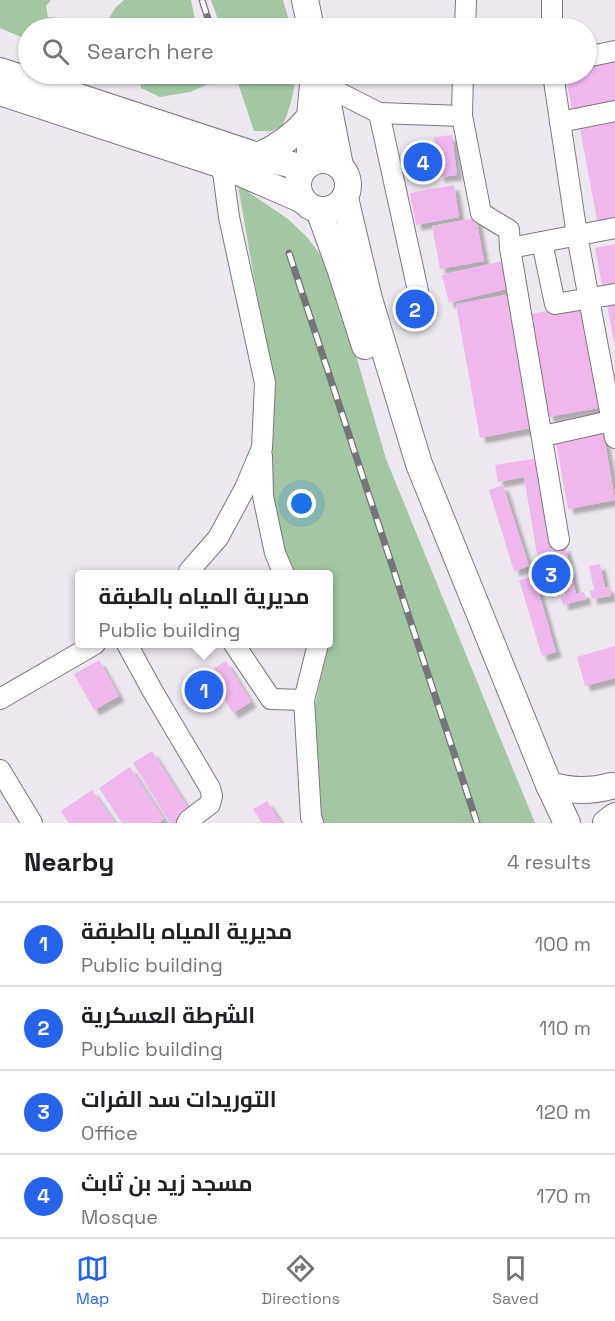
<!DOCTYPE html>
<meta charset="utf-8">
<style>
:root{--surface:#fff;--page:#f2f2f2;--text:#202124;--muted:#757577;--line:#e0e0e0;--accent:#2563eb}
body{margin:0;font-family:"Space Grotesk",Cairo,sans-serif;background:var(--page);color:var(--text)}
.you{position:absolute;left:302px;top:504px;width:21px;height:21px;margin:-15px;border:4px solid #fff;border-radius:50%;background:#1a73e8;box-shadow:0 0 0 9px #1a73e833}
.badge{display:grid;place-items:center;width:39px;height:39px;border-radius:50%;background:var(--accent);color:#fff;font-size:20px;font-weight:700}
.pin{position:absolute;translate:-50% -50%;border:3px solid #fff;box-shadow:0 2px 6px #0006}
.popup{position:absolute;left:75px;top:570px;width:258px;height:78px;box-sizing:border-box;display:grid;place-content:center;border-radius:6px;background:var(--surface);filter:drop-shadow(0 2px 4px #0005);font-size:20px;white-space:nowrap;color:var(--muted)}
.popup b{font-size:22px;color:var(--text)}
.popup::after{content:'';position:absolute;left:50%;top:100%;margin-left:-12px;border:12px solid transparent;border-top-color:var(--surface)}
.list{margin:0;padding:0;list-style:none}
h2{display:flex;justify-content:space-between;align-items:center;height:78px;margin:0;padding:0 24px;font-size:26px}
h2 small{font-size:20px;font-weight:400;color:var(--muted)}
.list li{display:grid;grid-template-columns:39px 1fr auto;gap:18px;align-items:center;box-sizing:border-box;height:84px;padding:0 24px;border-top:2px solid var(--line)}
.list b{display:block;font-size:22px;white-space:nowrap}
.list p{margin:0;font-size:20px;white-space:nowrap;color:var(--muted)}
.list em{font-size:20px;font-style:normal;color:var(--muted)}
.icon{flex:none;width:33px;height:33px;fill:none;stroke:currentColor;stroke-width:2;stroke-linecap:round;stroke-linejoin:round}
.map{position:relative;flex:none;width:615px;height:823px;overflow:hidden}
.search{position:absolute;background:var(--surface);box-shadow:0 2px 4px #0004;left:18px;right:18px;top:18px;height:66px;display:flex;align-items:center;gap:15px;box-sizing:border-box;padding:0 21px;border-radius:33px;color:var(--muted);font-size:22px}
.sheet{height:414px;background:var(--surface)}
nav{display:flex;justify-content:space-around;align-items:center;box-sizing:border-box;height:84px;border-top:2px solid var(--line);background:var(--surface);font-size:16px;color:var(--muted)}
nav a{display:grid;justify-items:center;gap:3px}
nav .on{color:var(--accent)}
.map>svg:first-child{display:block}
.green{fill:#a3c7a4}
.building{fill:#efb7ec;filter:url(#shadow)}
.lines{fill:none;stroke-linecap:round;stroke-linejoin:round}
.minor-casing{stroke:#7b777d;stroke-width:22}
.major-casing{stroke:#7b777d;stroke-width:28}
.minor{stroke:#fff;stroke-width:20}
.major{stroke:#fff;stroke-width:26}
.rail-casing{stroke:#777479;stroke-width:7}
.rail{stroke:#fff;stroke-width:4.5;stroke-dasharray:14;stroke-linecap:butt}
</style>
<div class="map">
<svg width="615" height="823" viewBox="0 0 615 823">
<defs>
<filter id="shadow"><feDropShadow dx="5.5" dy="5.5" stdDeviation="1.5" flood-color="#0004"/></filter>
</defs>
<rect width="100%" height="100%" fill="#ede8ef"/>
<!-- green -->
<g class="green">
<path d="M0,0H51L46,6L48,17L85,20L89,28H28V40L0,28Z"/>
<path d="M124,0H191L197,28H112L107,22L115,8Z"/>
<path d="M211,0H283L291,28H221Z"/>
<path d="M139,74H208L209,84L190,92L160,97L141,88Z"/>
<path d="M235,74H296C294,92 290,110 282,126L272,131H254Z"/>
<path d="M238,185L288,219L307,237L329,266L341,304L386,459L535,823H322L315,705L328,647L327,644H328V574H294L287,561L277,525L272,495L273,447L272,383Z"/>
</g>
<!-- building -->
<g class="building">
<path d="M615,61V107L573,115L565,74H586V66Z"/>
<path d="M615,117V222L598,225L579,124Z"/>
<path d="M452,135L457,175L439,177L434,137Z"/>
<path d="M454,185L459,217L416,225L410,193Z"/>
<path d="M476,218L484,261L440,269L432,226Z"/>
<path d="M615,244V289L603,291L595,248Z"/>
<path d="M507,260L514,287L449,303L442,275Z"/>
<path d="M512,294L536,427L480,438L456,304Z"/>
<path d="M615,298V342H614L606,300Z"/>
<path d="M580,305L598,408L548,417L530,314Z"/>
<path d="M602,424L615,500L568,509L555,437Z"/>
<path d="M539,458L556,563L539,566L524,477L498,482L495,465Z"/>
<path d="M503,485L529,566L514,571L489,490Z"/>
<path d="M565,546L576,594L584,592L586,599L563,605L561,596L565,595L555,549Z"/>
<path d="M600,564L605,588L609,587L611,596L592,599L590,591L594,590L589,566Z"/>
<path d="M534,576L556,652L542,656L519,580Z"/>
<path d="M615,646V678L585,686L577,657Z"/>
<path d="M99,660L119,696L94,710L74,674Z"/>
<path d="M226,661L251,702L233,713L208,672Z"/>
<path d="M152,751L191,813L174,823H170L133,763Z"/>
<path d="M130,767L164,819L158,823H122L99,788Z"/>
<path d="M92,790L115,823H69L61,811Z"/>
<path d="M267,801L281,823H262L253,809Z"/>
</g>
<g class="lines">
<defs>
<g id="minor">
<path d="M465,28L466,0"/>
<path d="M552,28V0"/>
<path d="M586,57L615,51"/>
<path d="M463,74L462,116L481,213L509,230L510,248L559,540"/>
<path d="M553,74L577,235L615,438"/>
<path d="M324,85L379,113L462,116"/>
<path d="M379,113L420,300"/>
<path d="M560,122L615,111"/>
<path d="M542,242L555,304L615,294"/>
<path d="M510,248L615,228"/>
<path d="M541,432L544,435H548L615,420"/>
<path d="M262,456L263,496L275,553L284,574"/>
<path d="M192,574L189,571L218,538L245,488L262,448L265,383L229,217L222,165"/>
<path d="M127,644L152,690L210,788L212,796L210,804L189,820L187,823"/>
<path d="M234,644L271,699L304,700"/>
<path d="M0,699L95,644"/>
<path d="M0,770L32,823"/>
<path d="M313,823L311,817L304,700L318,644"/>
</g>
<g id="major">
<path d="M305,0L311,28"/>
<path d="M0,71L258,156L304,168"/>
<path d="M322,74L340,166"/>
<path d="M0,92L222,165L303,200"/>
<circle cx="323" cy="185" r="25"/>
<path d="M256,162L258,156C279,147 295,135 310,117"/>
<path d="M310,163V117L314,74"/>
<path d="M345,198L369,299L419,464L549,785L567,823"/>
<path d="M319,210L340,268L365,346"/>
<path d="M549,785C571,791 589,792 611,786"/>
<path d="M606,823L615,816"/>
</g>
</defs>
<!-- minor casing -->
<use href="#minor" class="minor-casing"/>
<!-- major casing -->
<use href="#major" class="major-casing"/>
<!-- minor -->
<use href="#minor" class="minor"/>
<!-- major -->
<use href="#major" class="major"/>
<defs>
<g id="rail">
<path d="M202,0L211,28"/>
<path d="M226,74L228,80"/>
<path d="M289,253L477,823"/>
</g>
</defs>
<!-- rail casing -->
<use href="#rail" class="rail-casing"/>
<!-- rail -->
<use href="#rail" class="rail"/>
</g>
</svg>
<div class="you"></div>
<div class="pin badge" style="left:204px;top:690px">1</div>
<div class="popup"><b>مديرية المياه بالطبقة</b>Public building</div>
<div class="pin badge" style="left:415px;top:309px">2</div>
<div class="pin badge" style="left:551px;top:574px">3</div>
<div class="pin badge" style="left:423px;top:162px">4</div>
<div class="search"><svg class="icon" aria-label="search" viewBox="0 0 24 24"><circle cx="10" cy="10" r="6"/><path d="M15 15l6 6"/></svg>Search here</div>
</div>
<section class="sheet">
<h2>Nearby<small>4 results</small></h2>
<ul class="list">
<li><span class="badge">1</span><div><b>مديرية المياه بالطبقة</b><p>Public building</p></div><em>100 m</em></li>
<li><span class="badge">2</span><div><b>الشرطة العسكرية</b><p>Public building</p></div><em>110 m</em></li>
<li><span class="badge">3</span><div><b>التوريدات سد الفرات</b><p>Office</p></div><em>120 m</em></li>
<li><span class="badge">4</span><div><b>مسجد زيد بن ثابث</b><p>Mosque</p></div><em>170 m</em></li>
</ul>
</section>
<nav>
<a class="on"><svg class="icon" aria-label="map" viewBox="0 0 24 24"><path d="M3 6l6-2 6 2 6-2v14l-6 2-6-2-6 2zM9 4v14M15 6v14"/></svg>Map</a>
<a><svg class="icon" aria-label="directions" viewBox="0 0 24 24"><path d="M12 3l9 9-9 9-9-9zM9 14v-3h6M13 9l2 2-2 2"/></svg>Directions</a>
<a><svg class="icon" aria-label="saved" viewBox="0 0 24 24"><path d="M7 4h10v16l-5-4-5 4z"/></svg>Saved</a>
</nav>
